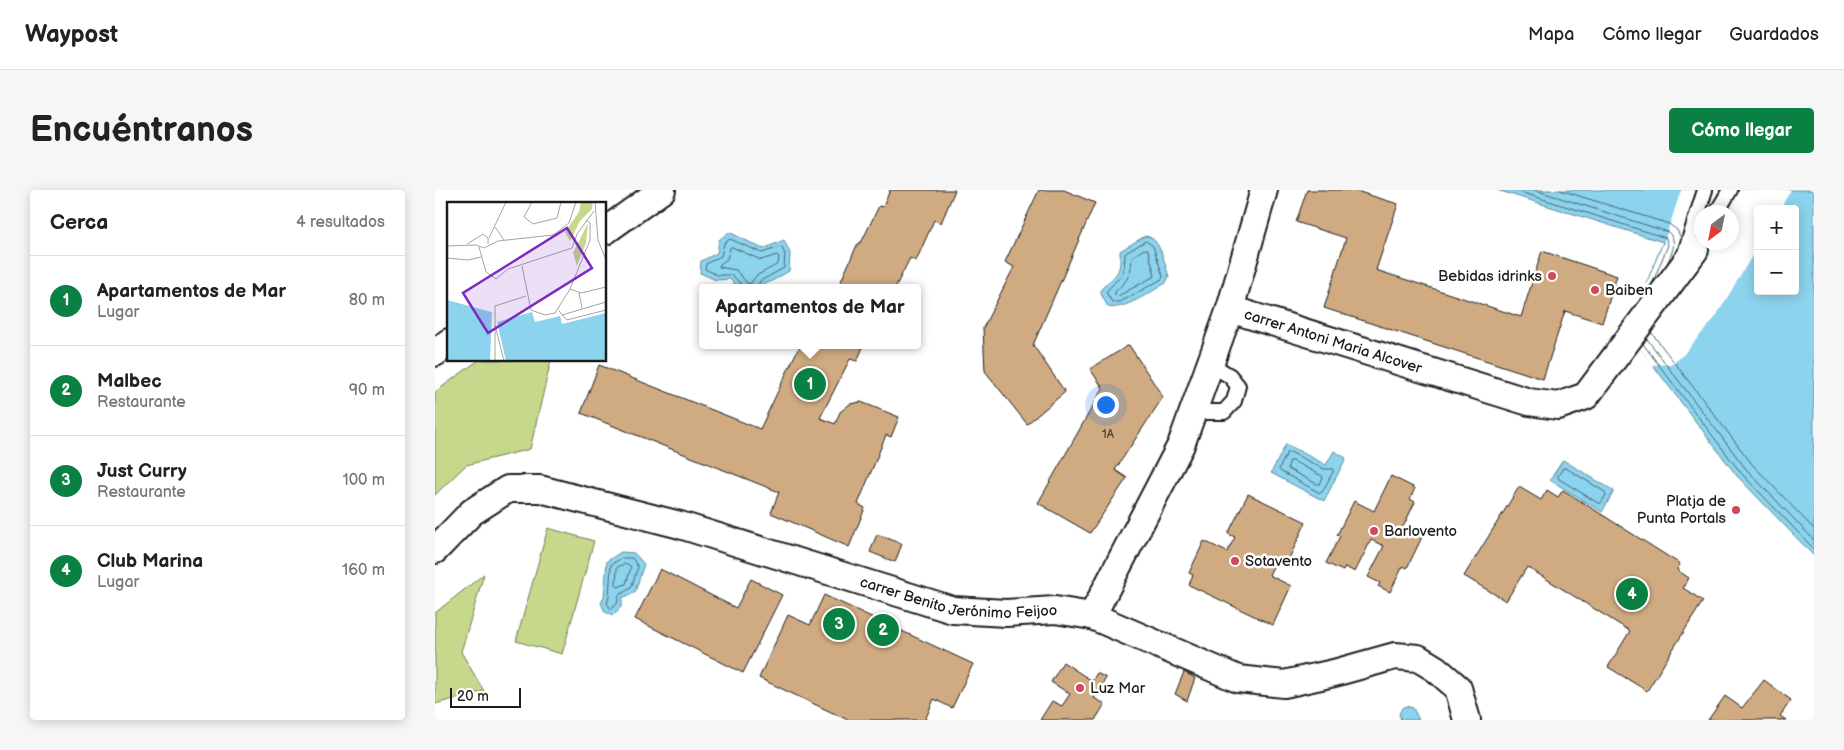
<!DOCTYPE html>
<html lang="es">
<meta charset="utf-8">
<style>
:root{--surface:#fff;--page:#f6f6f6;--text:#222;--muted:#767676;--line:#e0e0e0;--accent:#0b8043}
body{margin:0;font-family:"Balsamiq Sans",sans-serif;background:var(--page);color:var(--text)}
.controls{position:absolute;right:15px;top:15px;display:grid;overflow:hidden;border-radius:5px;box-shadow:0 2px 12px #0003}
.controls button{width:45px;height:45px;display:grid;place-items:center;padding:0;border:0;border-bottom:1px solid var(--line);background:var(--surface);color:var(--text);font:25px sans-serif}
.compass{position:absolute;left:1259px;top:15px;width:45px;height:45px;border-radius:50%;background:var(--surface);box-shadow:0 2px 12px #0003;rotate:212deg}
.scale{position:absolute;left:15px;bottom:12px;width:71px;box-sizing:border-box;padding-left:5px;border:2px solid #1c1c1c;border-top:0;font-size:14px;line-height:18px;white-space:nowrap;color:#1c1c1c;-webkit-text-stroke:4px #fff;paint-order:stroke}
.you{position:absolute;left:670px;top:214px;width:18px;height:18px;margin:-12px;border:4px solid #fff;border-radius:50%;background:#1a73e8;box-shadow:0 0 0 8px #1a73e833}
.badge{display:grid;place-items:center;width:32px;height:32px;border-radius:50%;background:var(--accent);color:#fff;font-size:16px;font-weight:700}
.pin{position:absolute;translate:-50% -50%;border:2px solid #fff;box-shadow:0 1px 5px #0006}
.popup{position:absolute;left:264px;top:94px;width:222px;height:65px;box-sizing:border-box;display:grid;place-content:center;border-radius:5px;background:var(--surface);filter:drop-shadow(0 1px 4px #0005);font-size:16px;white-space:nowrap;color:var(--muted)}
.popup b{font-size:19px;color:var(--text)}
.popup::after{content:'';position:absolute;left:50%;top:100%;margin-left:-10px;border:10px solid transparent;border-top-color:var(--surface)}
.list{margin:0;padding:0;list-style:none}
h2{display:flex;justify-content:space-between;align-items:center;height:65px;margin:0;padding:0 20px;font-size:21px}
h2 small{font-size:16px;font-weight:400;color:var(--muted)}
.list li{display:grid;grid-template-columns:32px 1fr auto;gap:15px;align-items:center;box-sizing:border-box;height:90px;padding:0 20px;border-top:1px solid var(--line)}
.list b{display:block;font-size:19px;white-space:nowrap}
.list p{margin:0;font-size:16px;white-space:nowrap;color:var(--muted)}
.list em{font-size:16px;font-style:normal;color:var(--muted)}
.map{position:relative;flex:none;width:1379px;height:530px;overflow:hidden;border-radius:5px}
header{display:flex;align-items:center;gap:30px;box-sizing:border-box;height:70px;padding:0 25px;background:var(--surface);border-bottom:1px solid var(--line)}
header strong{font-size:24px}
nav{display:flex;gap:28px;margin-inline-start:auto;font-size:18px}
.intro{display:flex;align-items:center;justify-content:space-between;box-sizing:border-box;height:120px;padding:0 30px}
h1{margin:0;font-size:35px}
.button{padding:12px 22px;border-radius:5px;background:var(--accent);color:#fff;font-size:18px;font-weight:700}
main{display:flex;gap:30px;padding:0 30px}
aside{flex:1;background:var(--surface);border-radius:5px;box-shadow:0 2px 12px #0003}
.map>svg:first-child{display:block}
.green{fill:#c6d88c;stroke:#717a54}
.water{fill:#8cd3ed;stroke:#5f8a99;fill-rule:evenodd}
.pier{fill:#fff;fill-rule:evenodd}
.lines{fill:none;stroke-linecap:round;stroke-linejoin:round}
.shore{stroke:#496570;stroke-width:1}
.building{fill:#d0ab82;stroke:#1c1c1c}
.lane-casing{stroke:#1c1c1c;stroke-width:18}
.street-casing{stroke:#1c1c1c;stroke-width:30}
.lane{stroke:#fff;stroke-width:14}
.street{stroke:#fff;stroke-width:26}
.poi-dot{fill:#d1495b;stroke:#fff;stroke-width:2}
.labels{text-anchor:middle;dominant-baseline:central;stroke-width:5;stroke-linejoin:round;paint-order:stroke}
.number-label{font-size:12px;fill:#494036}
.poi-label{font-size:15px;fill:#1c1c1c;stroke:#fff;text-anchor:start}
.street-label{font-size:15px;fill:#1c1c1c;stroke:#fff}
.inset-road{fill:none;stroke:#a4a4a4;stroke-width:1}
.view{fill:#7b2cbf;fill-opacity:0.15;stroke:#7b2cbf;stroke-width:2.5}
.inset-edge{fill:none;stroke:#1c1c1c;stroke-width:2.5}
</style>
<header>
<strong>Waypost</strong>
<nav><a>Mapa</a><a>Cómo llegar</a><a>Guardados</a></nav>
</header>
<div class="intro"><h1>Encuéntranos</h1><a class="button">Cómo llegar</a></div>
<main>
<aside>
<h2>Cerca<small>4 resultados</small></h2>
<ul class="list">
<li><span class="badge">1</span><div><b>Apartamentos de Mar</b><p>Lugar</p></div><em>80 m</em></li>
<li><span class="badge">2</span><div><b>Malbec</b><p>Restaurante</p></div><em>90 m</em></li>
<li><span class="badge">3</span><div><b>Just Curry</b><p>Restaurante</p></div><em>100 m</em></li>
<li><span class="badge">4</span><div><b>Club Marina</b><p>Lugar</p></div><em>160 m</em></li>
</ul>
</aside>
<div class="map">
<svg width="1379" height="530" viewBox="0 0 1379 530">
<rect width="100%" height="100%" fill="#fff"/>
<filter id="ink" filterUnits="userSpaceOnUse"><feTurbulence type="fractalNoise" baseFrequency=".02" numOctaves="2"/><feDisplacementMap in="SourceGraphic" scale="10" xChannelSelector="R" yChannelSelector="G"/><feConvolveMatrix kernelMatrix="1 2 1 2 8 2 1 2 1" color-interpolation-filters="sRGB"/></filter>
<g filter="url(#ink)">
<!-- green -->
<g class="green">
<path d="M44,170H116L95,259L31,275L0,305V202Z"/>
<path d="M113,338L159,351L127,464L81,451Z"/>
<path d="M49,384L26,462L49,501L0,514V423Z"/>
</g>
<!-- water -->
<g class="water">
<path d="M1062,0H1379V366L1302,286L1192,141L1228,52ZM1323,19H1360V101H1323ZM1266,22H1296V52H1266Z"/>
<path d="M294,42L328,59L349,50L355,63L354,81C334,93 327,98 303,98L295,89L281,90L265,83L266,71L282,63L284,50Z"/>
<path d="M710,46C726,47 729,74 734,86L731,93C717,101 688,121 673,117L666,104V99C682,84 686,84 685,61Z"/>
<path d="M851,254L891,275L899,261L911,268L889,311L836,283Z"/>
<path d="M1128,270L1179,301L1167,322L1115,290Z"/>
<path d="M186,362L199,363L209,374L200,402L187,408V416L178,425L170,422L166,413L169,407L172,371Z"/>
<path d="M971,516L978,518L984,530H966L964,524L967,518Z"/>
</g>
<!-- pier -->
<path class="pier" d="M1246,0H1356L1345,19H1323V56L1280,128L1248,165L1237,174L1217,175L1192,141L1229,52ZM1266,22H1296V52H1266Z"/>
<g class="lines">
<!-- shore -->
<g class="shore">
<path d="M1079,0L1231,48L1233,55L1217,94"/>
<path d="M1100,0L1233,42C1244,52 1236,63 1232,74"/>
<path d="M1125,0L1234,34L1242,40L1246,48"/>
<path d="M711,51L718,56L728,86L727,89L685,112H677L671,102C687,83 689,90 690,64Z"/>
<path d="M297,57L326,70L342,65L344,67L343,74L321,86L316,93L313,94L301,80L284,77L285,74L292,69L295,58Z"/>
<path d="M710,59L713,60L720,86L683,106L680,105V102C693,89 696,86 697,67Z"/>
<path d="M306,98L305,93L297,85H282L270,79L271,74L286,66L289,53L295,49L327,63L345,57L347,58L350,64L349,78L325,91L322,98"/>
<path d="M1216,142L1317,274L1379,339"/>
<path d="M1212,149L1311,279L1379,350"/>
<path d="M1208,154L1306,283L1379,359"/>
<path d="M855,262L889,279H898V282L887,302L885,303L845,281L844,279L852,263Z"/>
<path d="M855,271H858L887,286L888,288L885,294H882L853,279V277Z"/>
<path d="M1128,278H1131L1170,302L1171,305L1166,313H1163L1124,289L1123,287Z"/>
<path d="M187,368H197L203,377L196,398L184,405L182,414L176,419L172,413L174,407L176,375Z"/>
<path d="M189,374H193L196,377L191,394L183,397L181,395L182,378Z"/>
</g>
</g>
<!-- building -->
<g class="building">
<path d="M455,0H520L506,33L499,30L481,71L475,68L460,98H403L422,55L427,51L444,16L448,17Z"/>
<path d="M604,0H629L660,13L598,155L630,202L592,234L550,181L548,138L579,77L570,72Z"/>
<path d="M872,0H918L963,14L941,80L1086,127L1107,61L1182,86L1167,133L1130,121L1108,189L889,118L911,48L861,32Z"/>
<path d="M367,155H429L422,171L415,169L385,228L400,234L405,222L415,214L426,212L464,227L456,247L451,245L423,314L430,318L414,357L336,323L344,302L146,223L164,175L325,239L362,161Z"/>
<path d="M694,155L728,207L680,280L692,288L655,343L603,313L668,198L655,179Z"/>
<path d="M956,286L980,298L975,309L980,312L968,337L987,347L972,378L968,376L955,402L943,396L945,393L933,387L949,356L936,350L920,382L910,377L908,381L891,373L905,346L902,345L919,311L939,321Z"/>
<path d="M1084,297L1106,310L1112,300L1123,307L1128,300L1245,374L1242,380L1254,388L1248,398L1268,411L1212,501L1173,477L1195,441L1092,377L1071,411L1029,386Z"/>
<path d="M813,304L871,332L852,373L842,368L834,385L856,396L838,435L754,395L758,385L754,383L769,351L792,362L800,347L793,344Z"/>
<path d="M442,344L467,354L460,372L435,362Z"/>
<path d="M225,379L301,418L316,389L347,405L308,483L200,429Z"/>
<path d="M389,405L538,474L517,518L499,509L490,530H413L324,488L353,425L375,435Z"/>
<path d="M628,472L657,491L662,483L671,488L659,508L670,514L660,530H605L617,511L627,516L635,504L616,492Z"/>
<path d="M749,482L760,488L752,511L740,504Z"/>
<path d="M1329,490L1356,510L1345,526L1351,530H1273L1290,506L1307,518Z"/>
</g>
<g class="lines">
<defs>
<g id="lane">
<path d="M1282,22L1295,0"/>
<path d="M1249,66L1270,0"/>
<path d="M758,222H789L799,211L803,196L795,186L775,174"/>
</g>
<g id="street">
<path d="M170,41L227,0"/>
<path id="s1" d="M795,119L1094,212L1123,216L1151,206L1260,60"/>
<path d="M0,163L14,152"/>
<path id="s2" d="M0,360L37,322L73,299H105L245,335L518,420L571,423L620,420L657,426L803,489L849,494L899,483L960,466L983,468L1001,479L1023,498L1032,530"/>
<path d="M657,426L746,255L795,119L829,0"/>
</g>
</defs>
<!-- lane casing -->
<use href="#lane" class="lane-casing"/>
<!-- street casing -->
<use href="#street" class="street-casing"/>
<!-- lane -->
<use href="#lane" class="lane"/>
<!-- street -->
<use href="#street" class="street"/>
</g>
</g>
<!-- markers -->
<g class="poi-dot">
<circle cx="1117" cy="86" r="5"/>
<circle cx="1160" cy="100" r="5"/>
<circle cx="1301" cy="320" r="5"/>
<circle cx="939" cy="341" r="5"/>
<circle cx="800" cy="371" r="5"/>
<circle cx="645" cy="498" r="5"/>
</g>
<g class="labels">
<!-- number labels -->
<g class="number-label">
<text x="673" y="244">1A</text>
</g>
<!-- poi labels -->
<g class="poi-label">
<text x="1107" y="86" text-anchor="end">Bebidas idrinks</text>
<text x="1170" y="100">Baiben</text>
<text x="1291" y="311" text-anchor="end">Platja de<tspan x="1291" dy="17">Punta Portals</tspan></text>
<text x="949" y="341">Barlovento</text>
<text x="810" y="371">Sotavento</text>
<text x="655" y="498">Luz Mar</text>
</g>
<!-- street labels -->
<g class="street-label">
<text stroke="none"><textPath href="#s1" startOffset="108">carrer Antoni Maria Alcover</textPath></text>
<text stroke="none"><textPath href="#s2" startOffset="562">carrer Benito Jerónimo Feijoo</textPath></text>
</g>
</g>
<!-- overview -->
<g transform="translate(12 12)">
<rect width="159" height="159" fill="#fff"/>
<path d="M134,0H146L145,7L133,19L123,39L118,30L132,10ZM141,21L139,41L130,64L126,51Z" fill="#c6d88c"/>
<path d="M0,98L48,111L50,120L85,110L88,120L113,114L115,122L159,111V159H0Z" fill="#8cd3ed"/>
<path d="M45,110L48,111L59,159H43Z" fill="#fff"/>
<path class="inset-road" d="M85,0L77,15L86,22L110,16L114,0M148,0L151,38L159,58M48,25L57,38M42,36L59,0M20,42L36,32L41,36V42M0,44L29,43L37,46L51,39L106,33L122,21L129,0M32,45L39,70L49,77L61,67L125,46L130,32L147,9M0,56L21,58L34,55M75,64L84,108L98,113L108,111L123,87L143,38V21L139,18M123,87L134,91L159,85M132,91L135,106M112,109L120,118L159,108M115,113L159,100M48,123L57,159M48,159V104L79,94"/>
<path class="view" d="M120,26L145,66L41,131L16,91Z"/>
<rect width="159" height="159" class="inset-edge"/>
</g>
</svg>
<div class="controls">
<button>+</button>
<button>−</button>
</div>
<svg class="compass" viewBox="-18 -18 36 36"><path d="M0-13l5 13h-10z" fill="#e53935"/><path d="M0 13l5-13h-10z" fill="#767676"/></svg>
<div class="scale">20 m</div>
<div class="you"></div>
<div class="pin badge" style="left:375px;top:194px">1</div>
<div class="popup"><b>Apartamentos de Mar</b>Lugar</div>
<div class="pin badge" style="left:448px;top:440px">2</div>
<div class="pin badge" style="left:404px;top:434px">3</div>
<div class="pin badge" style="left:1197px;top:404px">4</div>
</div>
</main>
